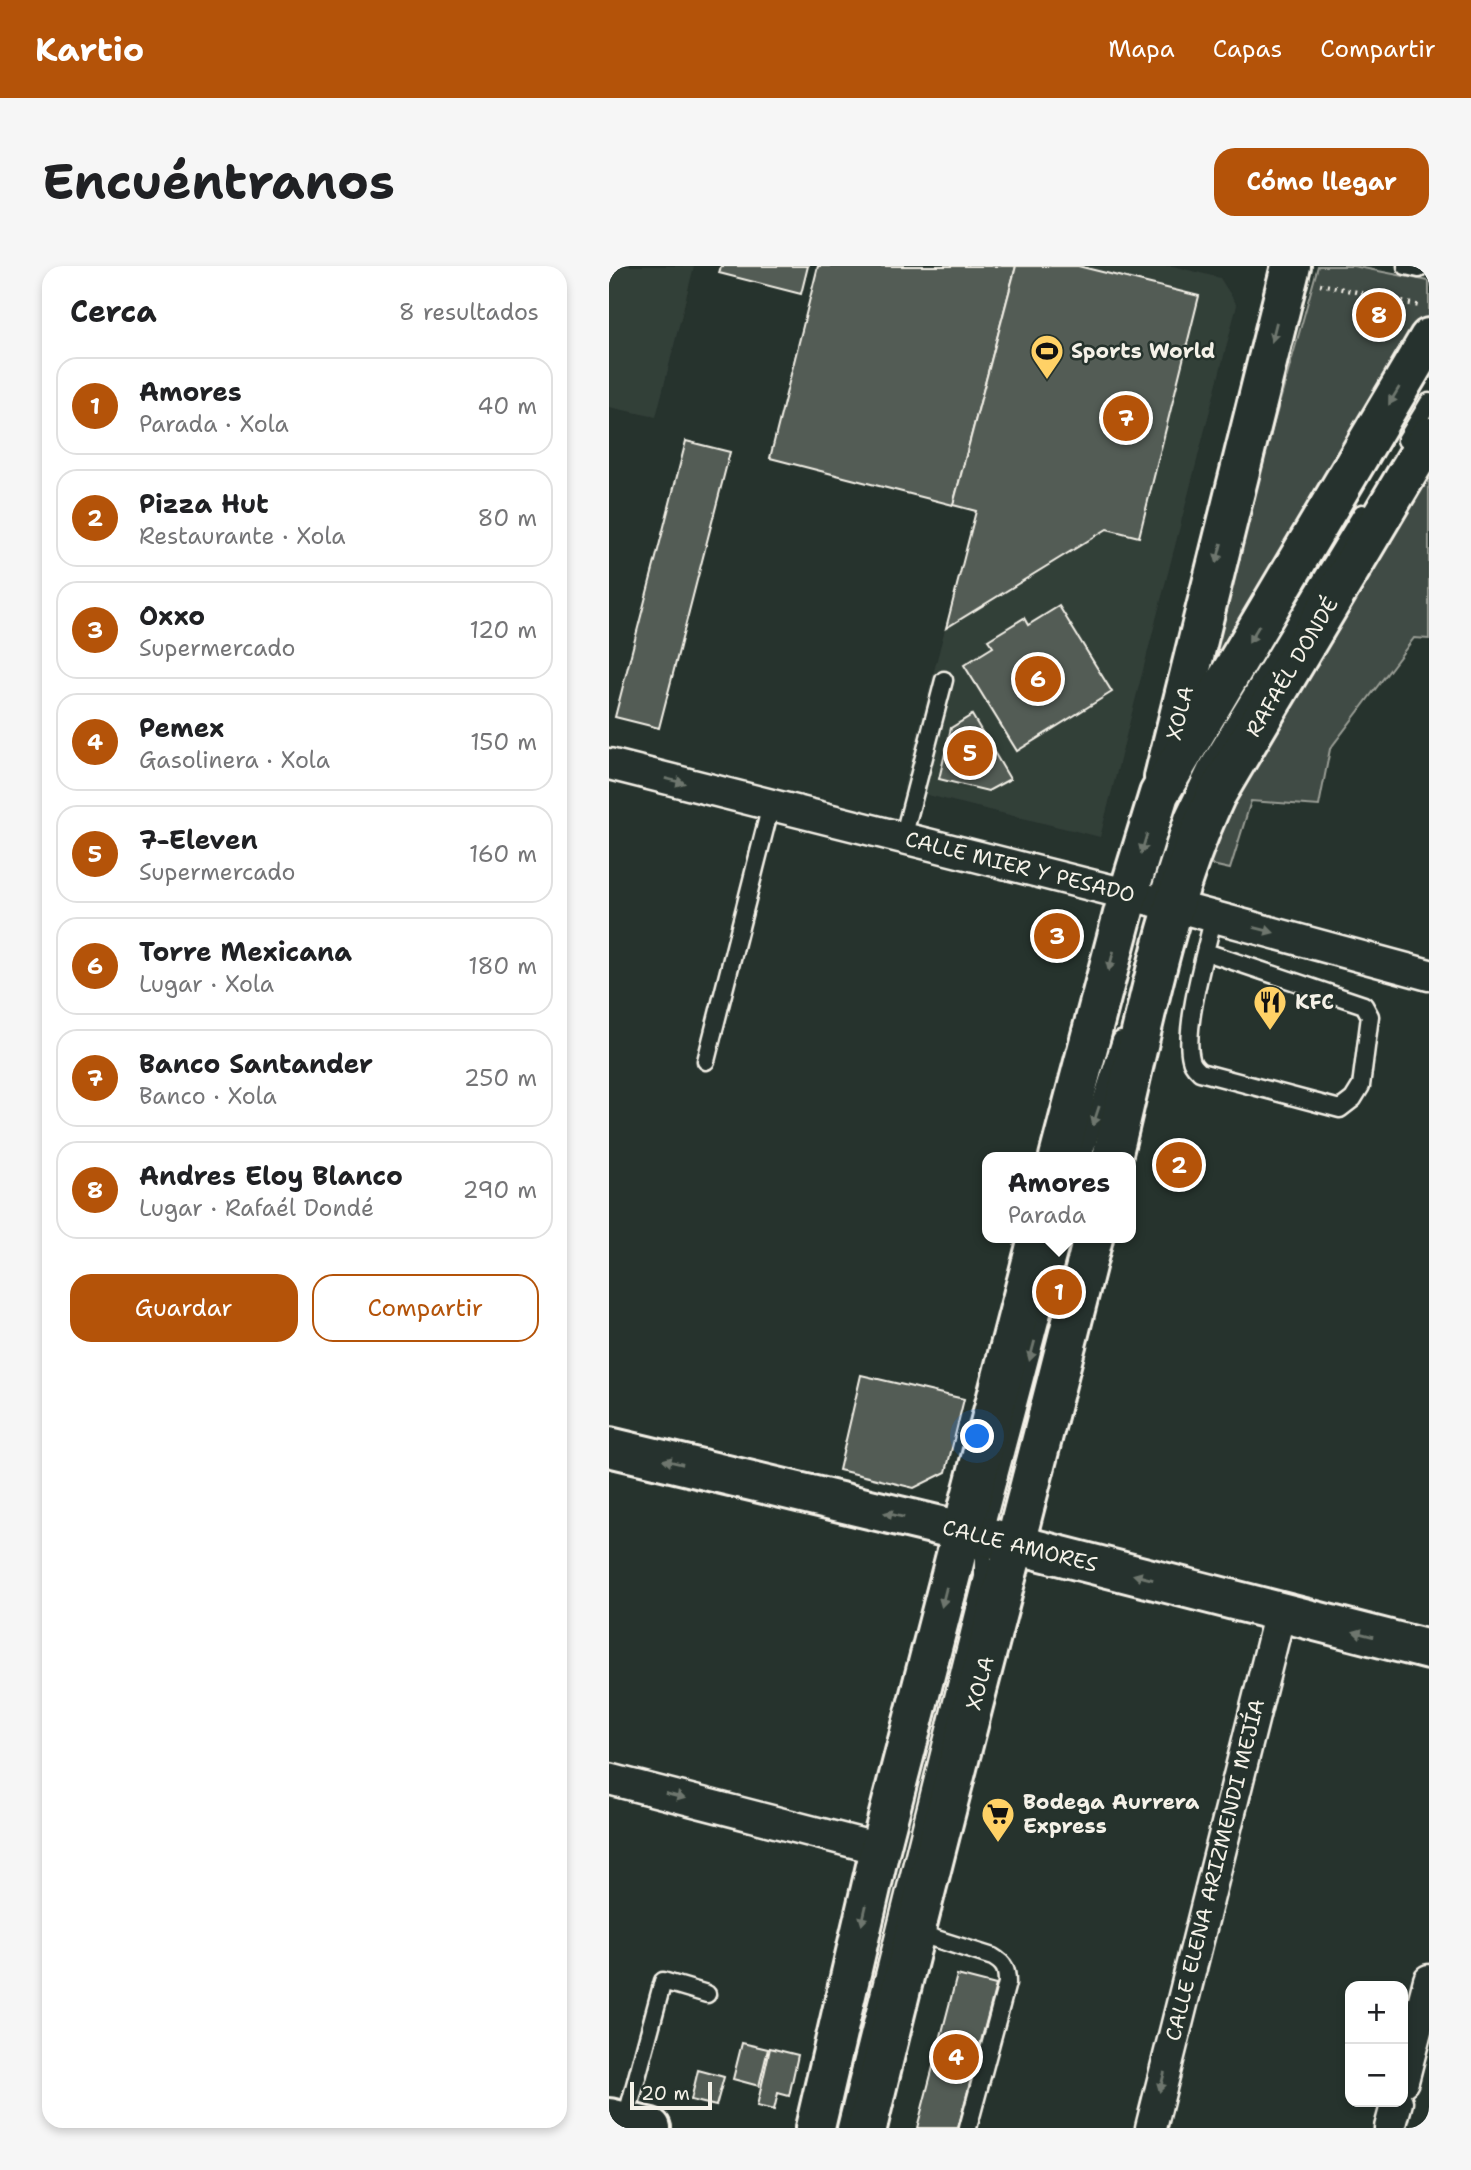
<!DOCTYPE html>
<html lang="es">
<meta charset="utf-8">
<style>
:root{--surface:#fff;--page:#f6f6f6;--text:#202124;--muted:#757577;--line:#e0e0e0;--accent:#b45309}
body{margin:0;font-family:"Shantell Sans",sans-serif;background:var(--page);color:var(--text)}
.controls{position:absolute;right:21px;bottom:21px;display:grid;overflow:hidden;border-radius:14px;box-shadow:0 4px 10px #0003}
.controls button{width:63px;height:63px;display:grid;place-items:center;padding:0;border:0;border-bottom:2px solid var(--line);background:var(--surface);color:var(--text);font:35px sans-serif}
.scale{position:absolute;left:21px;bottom:18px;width:82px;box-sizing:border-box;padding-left:7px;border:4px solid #f4f1e8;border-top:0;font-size:19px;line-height:24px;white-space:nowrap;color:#f4f1e8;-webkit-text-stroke:5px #26332d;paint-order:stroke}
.you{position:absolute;left:369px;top:1171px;width:24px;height:24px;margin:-18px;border:5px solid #fff;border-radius:50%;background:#1a73e8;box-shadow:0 0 0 10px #1a73e833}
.badge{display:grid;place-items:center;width:46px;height:46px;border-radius:50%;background:var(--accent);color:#fff;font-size:23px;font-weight:700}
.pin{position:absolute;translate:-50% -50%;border:4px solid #fff;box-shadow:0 2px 7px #0006}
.popup{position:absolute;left:373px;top:886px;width:154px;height:91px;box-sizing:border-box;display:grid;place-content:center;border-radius:14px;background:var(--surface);filter:drop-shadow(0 2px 5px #0005);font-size:23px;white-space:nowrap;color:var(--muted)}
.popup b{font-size:26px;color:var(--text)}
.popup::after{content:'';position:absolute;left:50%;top:100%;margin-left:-14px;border:14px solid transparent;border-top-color:var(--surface)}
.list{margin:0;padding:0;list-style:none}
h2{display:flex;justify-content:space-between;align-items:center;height:91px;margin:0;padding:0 28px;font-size:30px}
h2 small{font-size:23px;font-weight:400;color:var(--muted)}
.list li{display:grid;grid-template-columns:46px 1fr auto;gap:21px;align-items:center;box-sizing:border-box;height:98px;margin:0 14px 14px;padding:0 14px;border:2px solid var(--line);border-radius:21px}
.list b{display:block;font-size:26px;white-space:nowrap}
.list p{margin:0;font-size:23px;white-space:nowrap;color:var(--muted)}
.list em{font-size:23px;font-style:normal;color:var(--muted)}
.actions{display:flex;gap:14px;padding:21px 28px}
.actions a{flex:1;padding:16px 0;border:2px solid var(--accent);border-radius:21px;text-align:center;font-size:24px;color:var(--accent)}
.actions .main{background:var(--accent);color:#fff}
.map{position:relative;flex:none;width:820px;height:1862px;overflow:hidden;border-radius:21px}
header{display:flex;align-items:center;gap:42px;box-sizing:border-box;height:98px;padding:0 35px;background:var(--accent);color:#fff}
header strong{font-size:33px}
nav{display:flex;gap:38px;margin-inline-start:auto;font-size:24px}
.intro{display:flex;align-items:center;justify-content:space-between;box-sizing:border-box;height:168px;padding:0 42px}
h1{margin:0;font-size:49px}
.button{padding:18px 32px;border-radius:21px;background:var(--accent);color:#fff;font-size:24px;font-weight:700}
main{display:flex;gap:42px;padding:0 42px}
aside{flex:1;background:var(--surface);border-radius:21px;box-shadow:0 4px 10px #0003}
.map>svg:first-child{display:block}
.built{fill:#333f39}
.green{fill:#414b45;stroke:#9a9e96;stroke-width:2}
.building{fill:#525c55;stroke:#f4f1e8;stroke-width:2}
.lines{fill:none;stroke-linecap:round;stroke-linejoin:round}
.lane-casing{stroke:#f4f1e8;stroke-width:21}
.street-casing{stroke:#f4f1e8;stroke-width:35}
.secondary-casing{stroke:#f4f1e8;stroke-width:44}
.primary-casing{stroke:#f4f1e8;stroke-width:44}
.path{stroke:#f4f1e8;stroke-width:4.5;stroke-dasharray:2 5;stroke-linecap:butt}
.lane{stroke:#26332d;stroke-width:16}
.street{stroke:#26332d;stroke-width:30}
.secondary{stroke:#26332d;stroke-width:38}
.primary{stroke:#26332d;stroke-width:38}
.oneway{fill:#6e766e}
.labels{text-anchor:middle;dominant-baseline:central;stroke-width:5;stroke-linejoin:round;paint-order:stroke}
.poi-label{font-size:21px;font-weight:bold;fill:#f4f1e8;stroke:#26332d;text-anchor:start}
.street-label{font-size:21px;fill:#f4f1e8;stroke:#26332d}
</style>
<header>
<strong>Kartio</strong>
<nav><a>Mapa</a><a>Capas</a><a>Compartir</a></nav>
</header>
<div class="intro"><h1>Encuéntranos</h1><a class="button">Cómo llegar</a></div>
<main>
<aside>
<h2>Cerca<small>8 resultados</small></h2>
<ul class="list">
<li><span class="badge">1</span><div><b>Amores</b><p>Parada · Xola</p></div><em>40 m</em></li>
<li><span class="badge">2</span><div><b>Pizza Hut</b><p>Restaurante · Xola</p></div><em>80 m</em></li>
<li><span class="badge">3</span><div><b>Oxxo</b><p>Supermercado</p></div><em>120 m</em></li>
<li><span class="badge">4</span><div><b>Pemex</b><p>Gasolinera · Xola</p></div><em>150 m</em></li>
<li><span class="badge">5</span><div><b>7-Eleven</b><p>Supermercado</p></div><em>160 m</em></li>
<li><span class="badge">6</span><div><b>Torre Mexicana</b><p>Lugar · Xola</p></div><em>180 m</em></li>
<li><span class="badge">7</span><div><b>Banco Santander</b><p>Banco · Xola</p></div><em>250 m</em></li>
<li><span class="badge">8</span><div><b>Andres Eloy Blanco</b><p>Lugar · Rafaél Dondé</p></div><em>290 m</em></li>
</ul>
<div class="actions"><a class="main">Guardar</a><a>Compartir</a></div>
</aside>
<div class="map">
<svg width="820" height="1862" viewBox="0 0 820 1862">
<rect width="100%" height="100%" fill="#26332d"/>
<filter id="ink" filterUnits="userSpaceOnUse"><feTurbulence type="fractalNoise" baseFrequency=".0143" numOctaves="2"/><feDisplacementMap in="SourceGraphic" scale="14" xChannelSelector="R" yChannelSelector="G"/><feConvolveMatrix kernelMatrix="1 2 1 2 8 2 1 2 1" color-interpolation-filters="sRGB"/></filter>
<g filter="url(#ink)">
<!-- built -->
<g class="built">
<path d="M0,0H85L47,151L0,141Z"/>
<path d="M209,0H564L611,12L628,39L491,571L294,523L367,245L161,192Z"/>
</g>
<!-- green -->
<g class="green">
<path d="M709,0H744L820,15V50L581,454Z"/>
<path d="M820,189V373L805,372L721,483L710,540L642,535L621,603L590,596Z"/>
</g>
<!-- building -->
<g class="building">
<path d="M112,0H199L192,28L110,7Z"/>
<path d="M209,0H407L344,239L161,192Z"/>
<path d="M407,0H469L590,30L530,271L498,263L337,362L367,245L344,239Z"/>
<path d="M77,175L121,186L50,462L6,451Z"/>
<path d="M450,340L503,426L408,485L355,399L384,381L379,374L415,352L419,359Z"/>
<path d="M363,449L401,513L379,525L330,513L342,462Z"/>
<path d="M252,1109L355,1133L337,1206L305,1222L230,1204Z"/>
<path d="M348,1709L387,1719L349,1862H308Z"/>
<path d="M133,1777L159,1783L150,1820L124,1813Z"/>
<path d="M161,1782L189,1789L180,1830L169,1827L165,1844L148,1840Z"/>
<path d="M89,1804L115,1811L107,1840L82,1834Z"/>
</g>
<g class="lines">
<defs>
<g id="lane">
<path d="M797,0L810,3"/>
<path d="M797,174L820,136"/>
<path d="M294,572L335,414"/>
<path d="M549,630L575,549L597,503L753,247"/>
<path d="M597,686L755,739L761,750L752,820L744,833L731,843L591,806C587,802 583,799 582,793C574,763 597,683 605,650"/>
<path d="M97,795L162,539"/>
<path d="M474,891L512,774"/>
<path d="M305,1666L384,1691C396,1698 398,1704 398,1717L359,1862"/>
<path d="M16,1856L54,1715L98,1728"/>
<path d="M237,1862L374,1311V1270L453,972"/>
</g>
<g id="street">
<path d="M0,498L565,640L820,709"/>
<path d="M0,1513L271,1583"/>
<path d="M794,1815L820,1714"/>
<path d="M542,1862L671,1346"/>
<path d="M781,1862L788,1836"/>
</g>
<path id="secondary" d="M555,511L682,0"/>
<g id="primary">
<path d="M450,891L519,629L550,528L820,72"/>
<path d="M503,891C533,770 554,642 607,529L820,171"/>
<path d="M0,1181L374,1270L820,1384"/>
<path d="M0,1852L42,1862"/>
<path d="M206,1862L271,1583L429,972"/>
<path d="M258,1862C329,1564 410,1269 484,972"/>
</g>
</defs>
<!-- lane casing -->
<use href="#lane" class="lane-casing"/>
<!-- street casing -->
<use href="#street" class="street-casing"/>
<!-- secondary casing -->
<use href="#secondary" class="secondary-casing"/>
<!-- primary casing -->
<use href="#primary" class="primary-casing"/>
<!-- path -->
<path class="path" d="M711,18L811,40"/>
<!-- lane -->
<use href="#lane" class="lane"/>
<!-- street -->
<use href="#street" class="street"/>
<!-- secondary -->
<use href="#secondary" class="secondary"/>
<!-- primary -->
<use href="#primary" class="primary"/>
</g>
<!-- one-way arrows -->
<defs><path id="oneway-solid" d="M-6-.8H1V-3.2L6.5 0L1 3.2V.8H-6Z" transform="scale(1.75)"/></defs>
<g class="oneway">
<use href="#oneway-solid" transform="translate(665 66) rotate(104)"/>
<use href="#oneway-solid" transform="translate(785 130) rotate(121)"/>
<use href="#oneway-solid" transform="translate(610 287) rotate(104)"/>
<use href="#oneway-solid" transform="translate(645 368) rotate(121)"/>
<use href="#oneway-solid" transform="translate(66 515) rotate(14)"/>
<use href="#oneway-solid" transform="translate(535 578) rotate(107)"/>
<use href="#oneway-solid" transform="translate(655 664) rotate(15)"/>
<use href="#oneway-solid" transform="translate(502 695) rotate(105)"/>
<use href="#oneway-solid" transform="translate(487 850) rotate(108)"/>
<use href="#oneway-solid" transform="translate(423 1085) rotate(105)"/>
<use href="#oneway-solid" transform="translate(64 1196) rotate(-167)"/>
<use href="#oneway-solid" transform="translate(285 1249) rotate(-167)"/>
<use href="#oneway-solid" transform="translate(534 1311) rotate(-166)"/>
<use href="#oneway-solid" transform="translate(335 1331) rotate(104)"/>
<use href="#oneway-solid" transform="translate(754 1368) rotate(-166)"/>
<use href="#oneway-solid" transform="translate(66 1530) rotate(14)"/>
<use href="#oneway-solid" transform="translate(255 1649) rotate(103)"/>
<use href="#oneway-solid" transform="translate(553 1816) rotate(104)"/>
</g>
</g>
<!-- icons -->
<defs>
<symbol id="stadium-pin" viewBox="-11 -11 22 30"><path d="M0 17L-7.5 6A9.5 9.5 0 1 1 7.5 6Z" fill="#ffd166" stroke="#26332d"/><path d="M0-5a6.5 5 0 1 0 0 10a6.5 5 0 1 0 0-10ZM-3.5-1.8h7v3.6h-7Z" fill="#111"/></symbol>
<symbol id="restaurant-pin" viewBox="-11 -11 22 30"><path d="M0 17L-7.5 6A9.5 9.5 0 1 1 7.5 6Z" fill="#ffd166" stroke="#26332d"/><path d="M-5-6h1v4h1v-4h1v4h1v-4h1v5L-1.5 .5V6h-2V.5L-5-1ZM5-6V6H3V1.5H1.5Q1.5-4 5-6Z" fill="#111"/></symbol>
<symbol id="supermarket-pin" viewBox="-11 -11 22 30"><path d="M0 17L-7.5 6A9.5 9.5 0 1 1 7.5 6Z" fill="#ffd166" stroke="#26332d"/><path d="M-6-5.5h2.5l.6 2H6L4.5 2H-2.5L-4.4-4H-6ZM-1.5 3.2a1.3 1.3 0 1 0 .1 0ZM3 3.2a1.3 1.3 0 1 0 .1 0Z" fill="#111"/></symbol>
</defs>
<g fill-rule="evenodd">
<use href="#stadium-pin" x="419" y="66" width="38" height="52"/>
<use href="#restaurant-pin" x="642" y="717" width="38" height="52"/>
<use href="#supermarket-pin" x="370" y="1529" width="38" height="52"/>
</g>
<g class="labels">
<!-- poi labels -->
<g class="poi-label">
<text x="462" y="85">Sports World</text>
<text x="686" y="736">KFC</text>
<text x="414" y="1536">Bodega Aurrera<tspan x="414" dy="24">Express</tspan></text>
</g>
<!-- street labels -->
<g class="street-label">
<text transform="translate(683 401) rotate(-59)">RAFAÉL DONDÉ</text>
<text transform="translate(571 447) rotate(-76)">XOLA</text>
<text transform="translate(411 601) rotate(14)">CALLE MIER Y PESADO</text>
<text transform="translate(411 1280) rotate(14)">CALLE AMORES</text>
<text transform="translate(371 1417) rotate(-75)">XOLA</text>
<text transform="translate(606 1604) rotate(-76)">CALLE ELENA ARIZMENDI MEJÍA</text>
</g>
</g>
</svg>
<div class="controls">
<button>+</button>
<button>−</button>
</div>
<div class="scale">20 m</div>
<div class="you"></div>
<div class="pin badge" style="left:450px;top:1026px">1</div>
<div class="popup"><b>Amores</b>Parada</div>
<div class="pin badge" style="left:570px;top:899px">2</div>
<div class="pin badge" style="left:448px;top:670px">3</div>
<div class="pin badge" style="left:347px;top:1791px">4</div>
<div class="pin badge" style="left:361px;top:487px">5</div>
<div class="pin badge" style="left:429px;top:413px">6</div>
<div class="pin badge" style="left:517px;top:152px">7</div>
<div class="pin badge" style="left:770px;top:49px">8</div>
</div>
</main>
